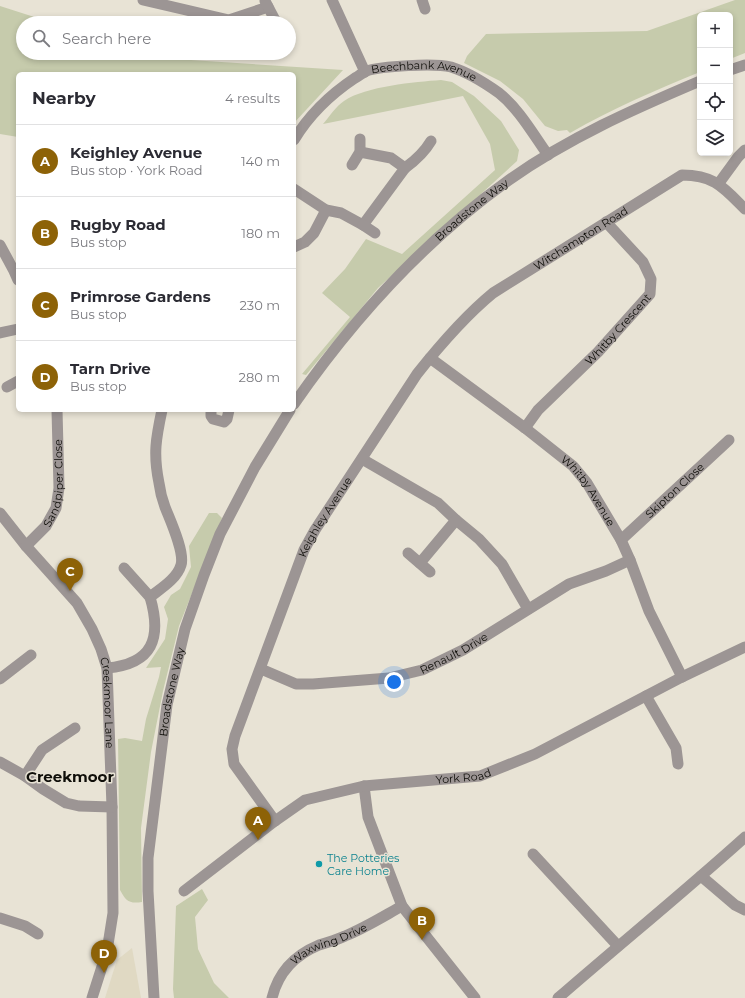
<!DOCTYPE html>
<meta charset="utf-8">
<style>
:root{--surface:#fff;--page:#f2f2f3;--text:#2b2b33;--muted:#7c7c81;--line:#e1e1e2;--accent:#8d6207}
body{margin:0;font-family:Montserrat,sans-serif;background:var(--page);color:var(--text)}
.controls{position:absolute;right:12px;top:12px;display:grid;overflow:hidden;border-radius:6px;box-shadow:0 2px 6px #0003}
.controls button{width:36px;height:36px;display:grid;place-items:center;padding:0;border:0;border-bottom:1px solid var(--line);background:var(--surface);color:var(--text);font:20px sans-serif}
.you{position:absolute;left:394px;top:682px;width:14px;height:14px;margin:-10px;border:3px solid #fff;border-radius:50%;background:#1a73e8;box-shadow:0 0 0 6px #1a73e833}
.badge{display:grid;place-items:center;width:26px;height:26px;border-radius:50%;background:var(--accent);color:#fff;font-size:13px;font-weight:700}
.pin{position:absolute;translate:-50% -33px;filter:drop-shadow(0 1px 2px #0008)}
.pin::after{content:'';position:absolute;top:21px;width:14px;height:12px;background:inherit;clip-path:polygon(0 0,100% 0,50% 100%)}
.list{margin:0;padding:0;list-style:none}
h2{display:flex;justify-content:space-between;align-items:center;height:52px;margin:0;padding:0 16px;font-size:17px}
h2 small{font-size:13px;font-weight:400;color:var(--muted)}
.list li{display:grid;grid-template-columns:26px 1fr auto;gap:12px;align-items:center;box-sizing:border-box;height:72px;padding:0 16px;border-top:1px solid var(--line)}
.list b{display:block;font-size:15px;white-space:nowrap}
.list p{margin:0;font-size:13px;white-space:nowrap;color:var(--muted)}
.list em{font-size:13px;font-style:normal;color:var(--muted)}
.icon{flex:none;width:22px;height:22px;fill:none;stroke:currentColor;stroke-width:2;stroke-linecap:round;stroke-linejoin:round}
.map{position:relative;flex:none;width:745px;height:998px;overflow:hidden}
.search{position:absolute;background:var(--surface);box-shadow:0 2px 6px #0003;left:16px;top:16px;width:280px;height:44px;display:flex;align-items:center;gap:10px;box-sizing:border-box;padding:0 14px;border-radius:22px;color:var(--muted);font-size:15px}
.panel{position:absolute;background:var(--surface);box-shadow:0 2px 6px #0003;left:16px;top:72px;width:280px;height:340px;border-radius:6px}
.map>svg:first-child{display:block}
.built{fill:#e0d9c3}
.green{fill:#c6cbac}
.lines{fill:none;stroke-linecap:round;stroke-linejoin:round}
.minor{stroke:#9c9594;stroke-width:11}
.tertiary{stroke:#9c9594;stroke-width:11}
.culture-dot{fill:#0f9aa8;stroke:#e8e3d5;stroke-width:1.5}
.labels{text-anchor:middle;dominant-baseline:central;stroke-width:3;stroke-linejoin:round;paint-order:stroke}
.street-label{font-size:11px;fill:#0f0e09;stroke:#e8e3d5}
.culture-label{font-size:11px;fill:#0d838f;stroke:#e8e3d5;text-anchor:start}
.district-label{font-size:15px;font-weight:bold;fill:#0f0e09;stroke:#e8e3d5}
</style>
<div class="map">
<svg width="745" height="998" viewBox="0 0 745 998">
<rect width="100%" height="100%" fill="#e8e3d5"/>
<!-- built -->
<path class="built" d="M132,948L141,998H105L117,960Z"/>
<!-- green -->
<g class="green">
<path d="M735,0H745V53L730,59V15H700V72C656,90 611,109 570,133L567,130L558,131L545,126L523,99L500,81L464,63L467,56L486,34L647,31Z"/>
<path d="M0,6L53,23H23V53H146L160,58L343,70L294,123V74H18V137L0,134Z"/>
<path d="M441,80L452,82L474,96L501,121L519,150L517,161L378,288L306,375L302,374L350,317L322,293L345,269L366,239L402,254L495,170L490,144L463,96L323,124C329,117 336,106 344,101C366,86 415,82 441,80Z"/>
<path d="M209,513H217L222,518L179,626L163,691L151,752L141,828L142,902C129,904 126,901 120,890L118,739L125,738L142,741L146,719L159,677L161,667L146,668L165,639L168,619L164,607L171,595L180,589L191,567L189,546Z"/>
<path d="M202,889L208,900L195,917L198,949L214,983L229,998H174L173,989L176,906Z"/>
</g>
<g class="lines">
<!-- minor -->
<g class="minor">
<path d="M143,0L229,20L268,7"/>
<path d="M332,0L365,72"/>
<path d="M422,0L425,9"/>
<path d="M265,1L275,20"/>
<path id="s1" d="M294,140C309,115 331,94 355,78C359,76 362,73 366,71C382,66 434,63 451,67C467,72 485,83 499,93C519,109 533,134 548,155"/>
<path d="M352,165L360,152V139"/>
<path d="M405,168C416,160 424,153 431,141"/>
<path d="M719,183L738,157L745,150"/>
<path d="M294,189L326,210L341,213L363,225L405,168L391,158L360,152"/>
<path d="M363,225L375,233"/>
<path d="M0,245L14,271L18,280"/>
<path d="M294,247L305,242L314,233L326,210"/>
<path d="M0,333L18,329"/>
<path id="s2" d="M430,358L525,428L573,466L587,483L621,540L630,560L649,611L682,677"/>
<path d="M7,387L18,381"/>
<path d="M211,410V416L213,419L224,422L227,419L229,410"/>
<path id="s3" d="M525,428L538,410L598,352L650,294L651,279L643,262L606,222"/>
<path d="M362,459L438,503L456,520L479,539L502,564L528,609"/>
<path id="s4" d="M0,513L26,546L77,603L92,629L101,649L107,668L112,807L113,913L107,951L92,998"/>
<path id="s5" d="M621,540L729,440"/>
<path id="s6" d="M26,546L46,526L56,508L59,488L57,410"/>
<path d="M408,553L430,572"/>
<path d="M420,563L456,520"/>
<path d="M124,568L150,597"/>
<path d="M107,668C153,664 162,638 150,597C160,589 177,579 181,565C185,552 170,520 165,507C162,499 160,491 159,483C153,454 156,438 162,410"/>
<path id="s7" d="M261,669L296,684H313L389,678L422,670L463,650L569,584L606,571L630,560"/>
<path d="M0,679L31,655"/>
<path d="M646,696L676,748L678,764"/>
<path d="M0,762L25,776L43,789L66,803L79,806L112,807"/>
<path d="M25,776L42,750L75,728"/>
<path d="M364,786L368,817L402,906L475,998"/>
<path id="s8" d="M275,821L234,764L232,749L235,736L304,550L315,530L417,374C440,345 465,316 493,293L682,175C714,175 723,187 745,209"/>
<path d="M533,854L618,946"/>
<path d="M701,876L735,905L745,910"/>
<path id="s9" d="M184,891L275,821L305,800L364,786L480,776L535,754L682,677L745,647"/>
<path d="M0,918L25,926L38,934"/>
<path id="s10" d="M272,998C278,973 295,955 319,945C328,942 337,940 345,936C365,928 384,916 402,906"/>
<path d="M558,998C620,944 684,892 745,837"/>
</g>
<!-- tertiary -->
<g class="tertiary">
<path d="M730,70L745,65"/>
<path id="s11" d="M294,404C353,319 425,240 509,180C568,138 634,109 700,81"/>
<path id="s12" d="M154,998L148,891V858L167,705L185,629L204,575L220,534L255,467L290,410"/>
</g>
</g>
<!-- markers -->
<circle class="culture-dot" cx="319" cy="864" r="4"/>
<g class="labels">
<!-- street labels -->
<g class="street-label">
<text stroke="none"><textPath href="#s1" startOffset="160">Beechbank Avenue</textPath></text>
<text stroke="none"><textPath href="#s11" startOffset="264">Broadstone Way</textPath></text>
<text stroke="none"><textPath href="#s8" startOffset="721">Witchampton Road</textPath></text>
<text stroke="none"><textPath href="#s3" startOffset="136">Whitby Crescent</textPath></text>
<text stroke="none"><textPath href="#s6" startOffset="73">Sandpiper Close</textPath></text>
<text stroke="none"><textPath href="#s5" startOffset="73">Skipton Close</textPath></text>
<text stroke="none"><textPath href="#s2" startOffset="208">Whitby Avenue</textPath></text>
<text stroke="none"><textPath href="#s8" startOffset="336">Keighley Avenue</textPath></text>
<text stroke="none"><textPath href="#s7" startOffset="201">Renault Drive</textPath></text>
<text stroke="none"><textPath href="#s12" startOffset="308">Broadstone Way</textPath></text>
<text stroke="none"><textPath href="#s4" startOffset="225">Creekmoor Lane</textPath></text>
<text stroke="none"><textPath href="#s9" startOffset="312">York Road</textPath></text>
<text stroke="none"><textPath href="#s10" startOffset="83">Waxwing Drive</textPath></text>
</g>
<!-- culture labels -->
<g class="culture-label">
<text x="327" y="858">The Potteries<tspan x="327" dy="13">Care Home</tspan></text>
</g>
<!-- district labels -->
<g class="district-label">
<text x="70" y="776">Creekmoor</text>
</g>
</g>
</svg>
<div class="controls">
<button>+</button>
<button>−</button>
<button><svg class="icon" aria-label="locate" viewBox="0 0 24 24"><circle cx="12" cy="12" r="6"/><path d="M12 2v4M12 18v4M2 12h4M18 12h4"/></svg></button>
<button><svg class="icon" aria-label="layers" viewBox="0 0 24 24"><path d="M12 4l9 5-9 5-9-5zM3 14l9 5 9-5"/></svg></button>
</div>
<div class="you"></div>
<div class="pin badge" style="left:258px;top:840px">A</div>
<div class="pin badge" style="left:422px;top:940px">B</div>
<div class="pin badge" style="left:70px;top:591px">C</div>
<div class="pin badge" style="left:104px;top:973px">D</div>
<div class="search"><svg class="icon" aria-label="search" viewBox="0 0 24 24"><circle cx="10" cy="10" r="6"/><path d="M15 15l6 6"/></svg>Search here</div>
<section class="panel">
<h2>Nearby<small>4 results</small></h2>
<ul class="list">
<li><span class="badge">A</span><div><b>Keighley Avenue</b><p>Bus stop · York Road</p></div><em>140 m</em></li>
<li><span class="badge">B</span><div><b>Rugby Road</b><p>Bus stop</p></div><em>180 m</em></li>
<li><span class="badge">C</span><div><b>Primrose Gardens</b><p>Bus stop</p></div><em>230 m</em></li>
<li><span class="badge">D</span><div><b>Tarn Drive</b><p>Bus stop</p></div><em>280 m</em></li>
</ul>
</section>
</div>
